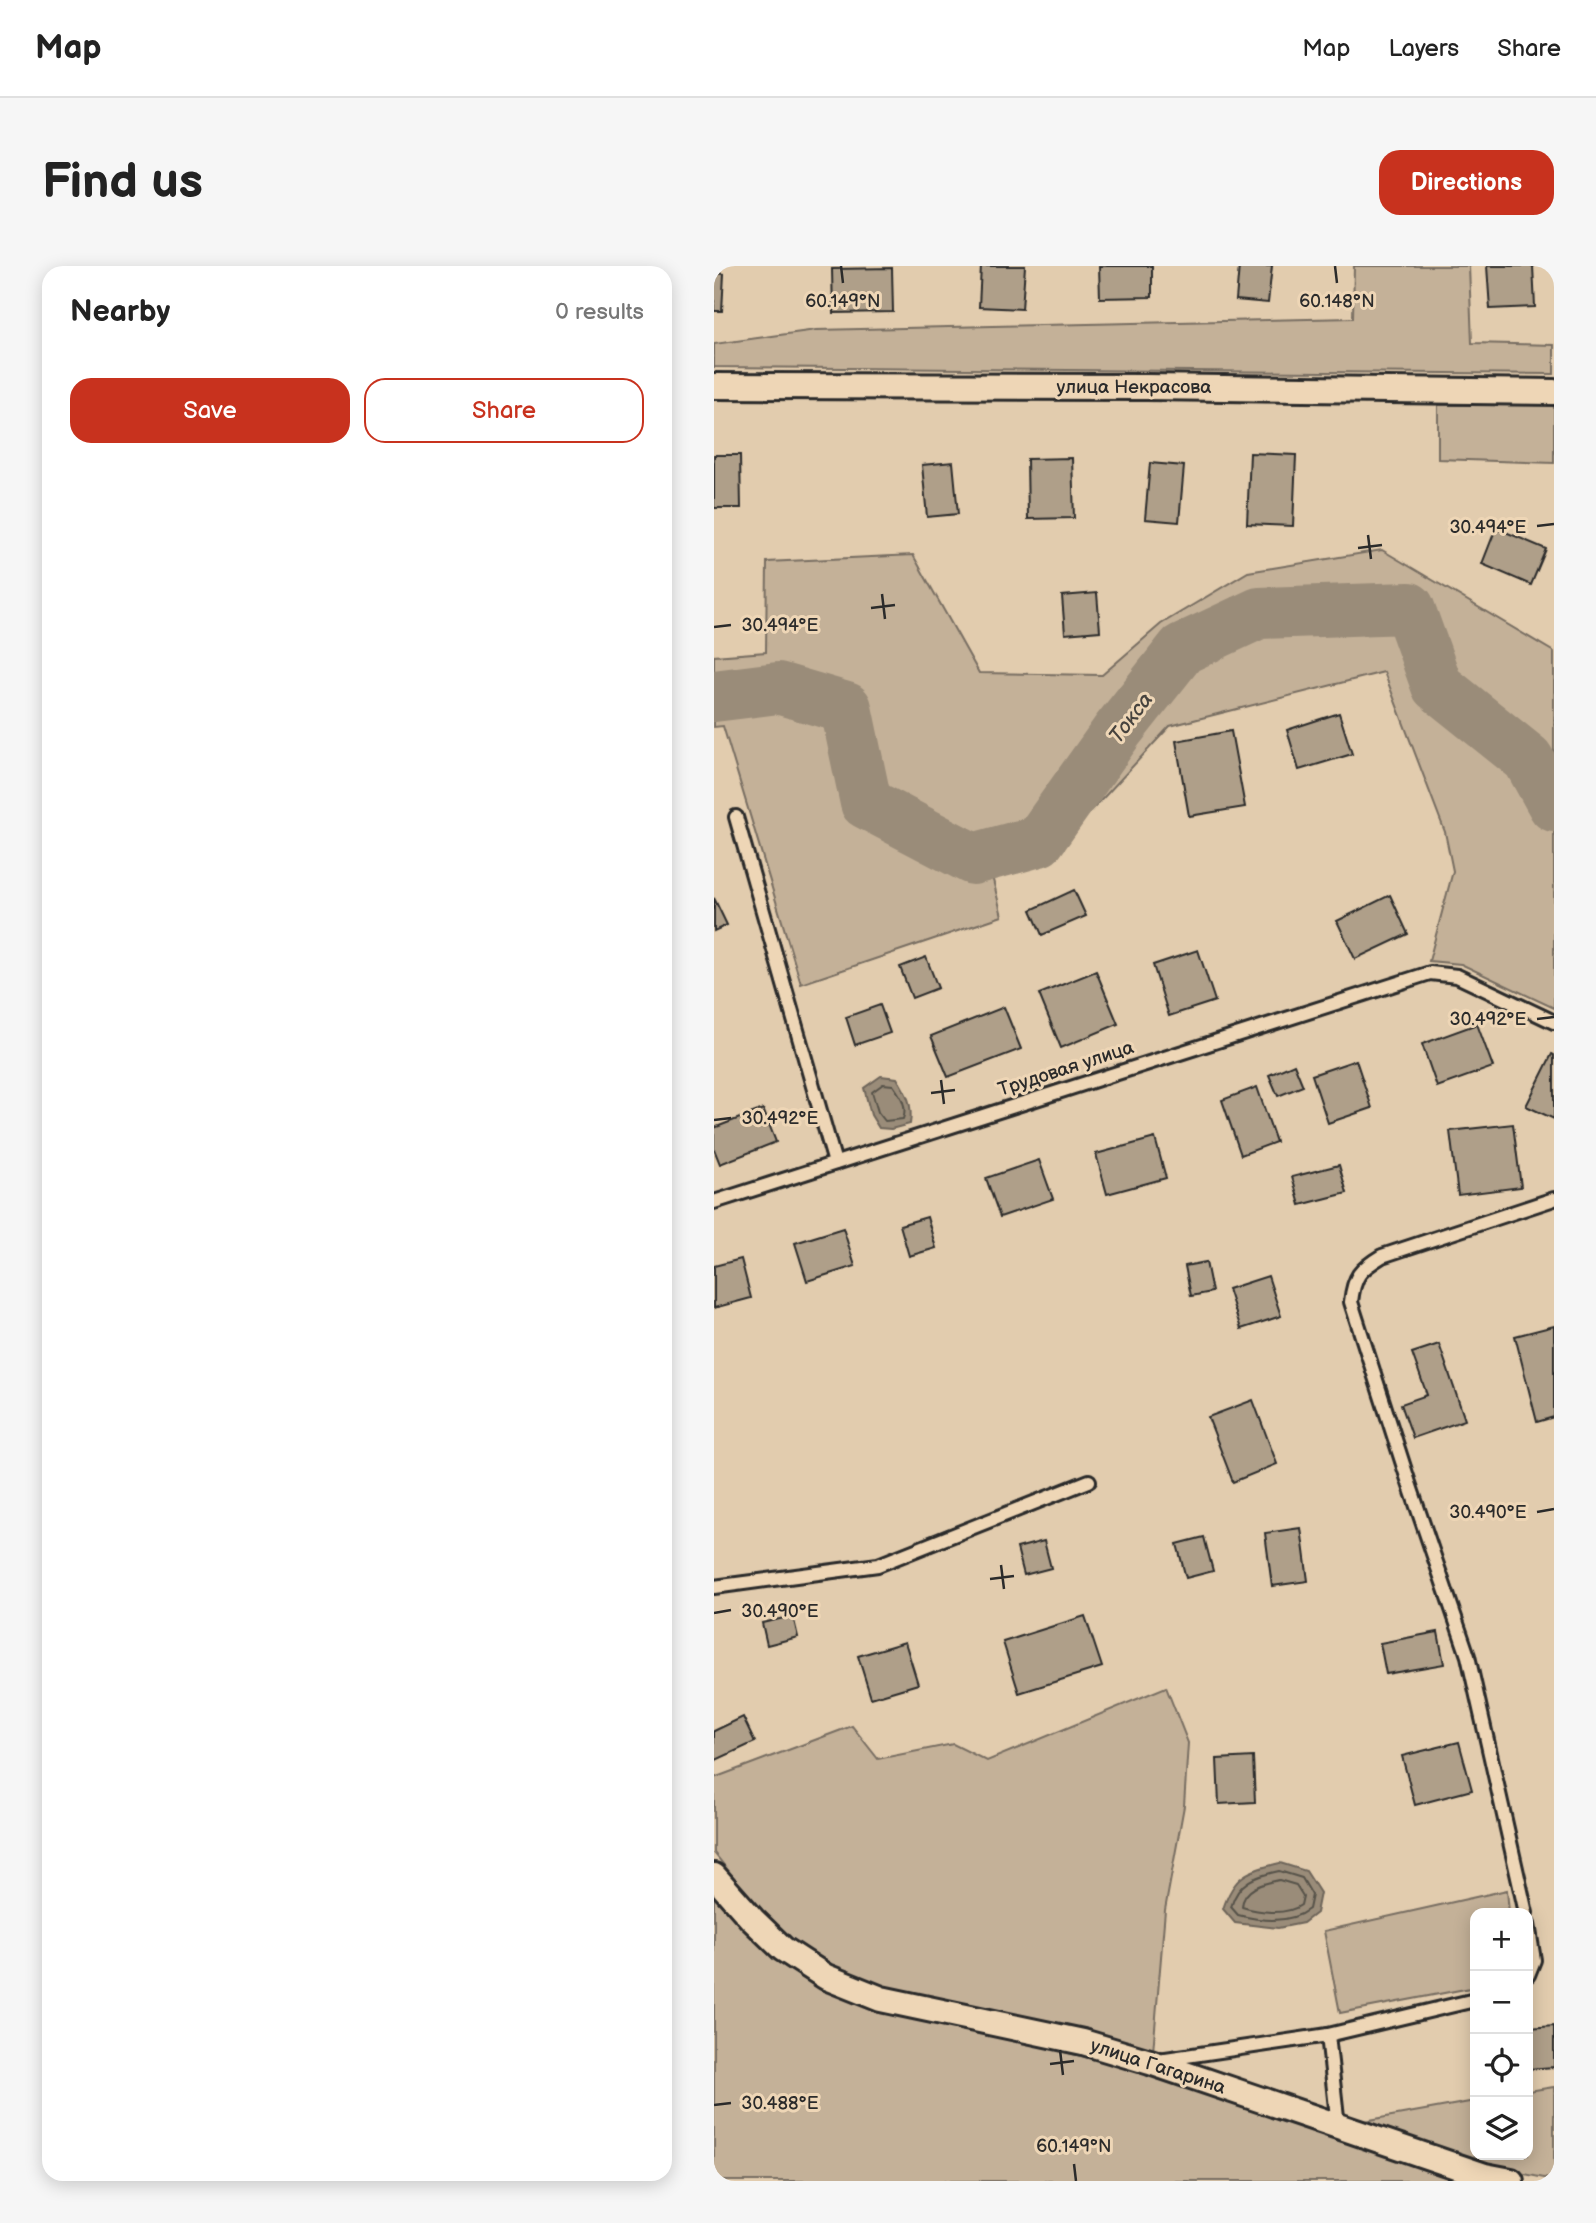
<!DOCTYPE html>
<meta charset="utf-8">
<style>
:root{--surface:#fff;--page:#f6f6f6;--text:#222;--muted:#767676;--line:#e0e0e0;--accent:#c8321e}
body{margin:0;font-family:"Balsamiq Sans",sans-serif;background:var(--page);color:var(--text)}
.controls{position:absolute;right:21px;bottom:21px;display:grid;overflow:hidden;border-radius:14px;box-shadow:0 4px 18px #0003}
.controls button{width:63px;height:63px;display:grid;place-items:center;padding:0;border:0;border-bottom:2px solid var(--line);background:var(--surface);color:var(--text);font:35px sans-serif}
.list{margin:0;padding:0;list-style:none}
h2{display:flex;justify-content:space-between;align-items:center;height:91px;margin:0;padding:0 28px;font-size:30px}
h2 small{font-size:23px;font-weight:400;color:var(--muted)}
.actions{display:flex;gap:14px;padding:21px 28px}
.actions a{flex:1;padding:16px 0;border:2px solid var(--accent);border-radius:21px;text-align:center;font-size:24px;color:var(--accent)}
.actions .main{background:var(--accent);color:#fff}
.icon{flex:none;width:38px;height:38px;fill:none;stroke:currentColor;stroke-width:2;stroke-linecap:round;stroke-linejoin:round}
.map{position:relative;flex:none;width:840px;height:1915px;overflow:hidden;border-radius:21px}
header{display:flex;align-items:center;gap:42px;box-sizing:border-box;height:98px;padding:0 35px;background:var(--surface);border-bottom:2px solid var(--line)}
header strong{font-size:33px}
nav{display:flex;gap:38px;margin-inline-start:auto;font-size:24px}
.intro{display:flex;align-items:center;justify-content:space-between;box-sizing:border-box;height:168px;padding:0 42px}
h1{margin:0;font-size:49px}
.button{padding:18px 32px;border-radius:21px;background:var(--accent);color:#fff;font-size:24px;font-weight:700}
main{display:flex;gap:42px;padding:0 42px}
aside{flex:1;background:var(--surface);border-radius:21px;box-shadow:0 4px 18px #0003}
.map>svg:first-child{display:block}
.green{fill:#c4b198;stroke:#786e62;stroke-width:2}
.water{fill:#9a8c79;stroke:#6e655a;stroke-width:2}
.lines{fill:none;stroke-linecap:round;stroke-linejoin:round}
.shore{stroke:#57524a;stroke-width:2}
.river{stroke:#9a8c79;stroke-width:52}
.building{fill:#af9f89;stroke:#2b2b2b;stroke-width:2}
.service-casing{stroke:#2b2b2b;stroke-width:18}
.minor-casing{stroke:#2b2b2b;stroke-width:30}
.service{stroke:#eed6b6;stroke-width:12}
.minor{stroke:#eed6b6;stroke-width:24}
.ticks{fill:none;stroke:#2b2b2b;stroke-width:2.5}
.labels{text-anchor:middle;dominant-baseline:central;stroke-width:6;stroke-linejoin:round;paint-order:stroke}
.street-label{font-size:19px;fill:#2b2b2b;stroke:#eed6b6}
.water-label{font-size:21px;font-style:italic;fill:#47433e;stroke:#eed6b6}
.ticks-label{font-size:18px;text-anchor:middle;fill:#2b2b2b;stroke:#eed6b6;stroke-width:6;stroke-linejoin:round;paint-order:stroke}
</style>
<header>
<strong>Map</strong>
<nav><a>Map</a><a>Layers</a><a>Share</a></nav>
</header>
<div class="intro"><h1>Find us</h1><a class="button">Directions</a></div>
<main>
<aside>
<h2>Nearby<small>0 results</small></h2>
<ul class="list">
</ul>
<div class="actions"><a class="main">Save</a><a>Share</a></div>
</aside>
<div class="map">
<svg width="840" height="1915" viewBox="0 0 840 1915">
<rect width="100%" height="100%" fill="#e2ccae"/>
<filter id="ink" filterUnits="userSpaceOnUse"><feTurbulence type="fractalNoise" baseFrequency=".0143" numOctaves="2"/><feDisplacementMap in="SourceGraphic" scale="14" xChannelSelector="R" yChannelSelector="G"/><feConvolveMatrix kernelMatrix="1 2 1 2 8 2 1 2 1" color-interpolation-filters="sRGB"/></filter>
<g filter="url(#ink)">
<!-- green -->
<g class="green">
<path d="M640,0H755L758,77L840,79V108L0,101V78L102,64L639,52Z"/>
<path d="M724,139H840V197L724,193Z"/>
<path d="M668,284L840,386V742L747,698L715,695L739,605L731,566L670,406L456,460L342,583L278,610L288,650L87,718L9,460L0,461V390L52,386L53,296L199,289L265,407L388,409L447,358L534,306Z"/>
<path d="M452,1421L474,1477L470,1540L451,1644L439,1786L374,1765L168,1720L116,1699L78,1675L46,1644L0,1587V1512L138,1460L164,1493L239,1478L273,1495Z"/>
<path d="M793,1624L795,1647H761V1718L756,1722L626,1747L610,1665Z"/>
<path d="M0,1631C31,1666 63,1700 105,1721C149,1743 197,1751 244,1762C304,1775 363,1788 421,1804L757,1915H0Z"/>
<path d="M840,1821V1914L771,1900L644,1856L761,1835V1889H814V1825Z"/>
</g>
<!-- water -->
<g class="water">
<path d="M167,810L183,812C193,828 199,839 196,858L177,863L165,862L157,849L150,822Z"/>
<path d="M566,1597L592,1605L606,1627L602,1647L589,1657L564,1662L521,1657L509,1643C520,1609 533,1605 566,1597Z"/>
</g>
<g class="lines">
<!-- shore -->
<g class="shore">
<path d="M169,818L179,819C186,829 194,840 189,853L171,855L164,846L158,826Z"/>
<path d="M565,1605L588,1612L598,1629L595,1643C576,1658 547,1655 524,1649L517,1641C524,1615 542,1610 565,1605Z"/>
<path d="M565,1614L582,1619L589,1630L587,1639C572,1650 544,1646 528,1641C529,1622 550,1617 565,1614Z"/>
</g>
<!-- river -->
<path class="river" d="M0,430L64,422L132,442L152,537L259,593L325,575L404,464L468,383L545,347L695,342L723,420L814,493L840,540"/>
</g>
<!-- building -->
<g class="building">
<path d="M267,0H311L308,43L265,41Z"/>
<path d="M385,0H438V31L386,32Z"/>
<path d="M525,0H558L554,37L522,34Z"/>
<path d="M773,0H819L821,41L776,43Z"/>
<path d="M178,2L179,46L119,47L118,3Z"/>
<path d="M0,7L10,8L8,45H0Z"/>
<path d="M536,187L582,189L579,260L533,258Z"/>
<path d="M0,189H26L27,242H0Z"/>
<path d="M358,192L360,252L314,253L313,193Z"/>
<path d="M239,196L244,248L213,251L208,199Z"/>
<path d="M436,197L470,200L465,256L431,253Z"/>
<path d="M782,262L832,283L817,319L768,298Z"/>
<path d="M383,327L386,365L351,368L348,330Z"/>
<path d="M625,447L638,488L585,504L573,464Z"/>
<path d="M517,465L531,541L475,550L462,475Z"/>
<path d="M360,624L372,650L328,669L317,644Z"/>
<path d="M676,629L694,668L641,693L623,655Z"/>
<path d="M0,632L13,659L0,665Z"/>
<path d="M484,684L501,735L455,750L439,699Z"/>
<path d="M212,691L224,722L198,732L186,701Z"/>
<path d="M382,705L404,758L347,782L325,728Z"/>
<path d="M166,739L176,767L141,779L132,751Z"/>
<path d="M290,741L307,783L234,811L217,770Z"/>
<path d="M763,758L779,801L723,821L708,778Z"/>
<path d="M838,788L840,789V853L812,840Z"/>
<path d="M642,794L658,842L614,857L598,809Z"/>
<path d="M580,798L589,820L564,830L555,809Z"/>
<path d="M543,821L562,876L527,889L508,834Z"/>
<path d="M49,843L62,876L6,898L0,883V862Z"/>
<path d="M799,858L807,921L744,929L736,865Z"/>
<path d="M441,872L452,912L393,928L382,888Z"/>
<path d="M325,894L339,933L286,951L272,912Z"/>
<path d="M625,899L633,927L586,939L578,911Z"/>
<path d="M213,951L222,982L195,990L186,959Z"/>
<path d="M129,962L141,1000L93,1015L81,977Z"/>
<path d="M27,993L37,1032L0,1042V1000Z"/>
<path d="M492,996L498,1026L477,1030L471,1000Z"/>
<path d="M554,1010L567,1050L527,1063L514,1023Z"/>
<path d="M840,1060V1151L823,1156L801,1070Z"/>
<path d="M725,1078L751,1154L699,1172L687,1138L713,1129L698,1087Z"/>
<path d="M539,1134L563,1198L519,1216L494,1151Z"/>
<path d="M587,1262L594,1315L558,1320L551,1267Z"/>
<path d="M490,1271L499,1305L472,1312L463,1278Z"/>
<path d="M330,1275L337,1302L310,1309L303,1282Z"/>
<path d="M79,1350L84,1371L53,1379L48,1357Z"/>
<path d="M371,1350L388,1401L305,1427L289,1376Z"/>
<path d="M724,1366L730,1398L672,1408L666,1377Z"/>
<path d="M191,1376L204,1418L157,1432L144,1390Z"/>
<path d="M29,1451L41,1476L0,1495V1465Z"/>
<path d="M745,1476L758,1524L701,1539L688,1490Z"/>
<path d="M539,1491L541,1536L505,1538L503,1493Z"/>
<path d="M840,1760V1801L814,1803V1762Z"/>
</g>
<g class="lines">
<defs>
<g id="service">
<path d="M22,551L121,897"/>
<path d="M0,936L716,707L743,710L840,756"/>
<path d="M0,1321L164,1299L375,1215"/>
<path d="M812,1647L754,1390L695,1217L637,1036C640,1010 645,1004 668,990L840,933"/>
<path d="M814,1658L820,1694L814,1709"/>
<path d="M614,1769L624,1860"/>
<path d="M445,1794L614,1769L761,1734"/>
</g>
<g id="minor">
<path d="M0,120L433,121L840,126"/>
<path d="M0,1610L38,1653L69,1683L112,1711L167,1733L369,1776L436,1796L771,1910L797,1915"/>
</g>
</defs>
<!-- service casing -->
<use href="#service" class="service-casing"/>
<!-- minor casing -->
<use href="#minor" class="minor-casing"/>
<!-- service -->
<use href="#service" class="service"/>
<!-- minor -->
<use href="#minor" class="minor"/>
</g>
</g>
<!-- ticks -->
<path class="ticks" d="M127,0L129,17M621,0L623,17M823,260L840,258M654,269L657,293M644,282L668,279M168,328L171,353M157,342L181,339M0,361L17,359M823,753L840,751M227,814L230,838M217,827L241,824M0,854L17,852M823,1246L840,1243M287,1299L290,1323M276,1313L300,1310M0,1347L17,1344M346,1784L349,1809M336,1798L360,1795M0,1839L17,1837M360,1898L362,1915"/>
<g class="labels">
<!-- street labels -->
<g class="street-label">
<text x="420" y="121">улица Некрасова</text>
<text transform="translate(352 803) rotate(-18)">Трудовая улица</text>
<text transform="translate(444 1801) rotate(18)">улица Гагарина</text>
</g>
<!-- water labels -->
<g class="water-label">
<text transform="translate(417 452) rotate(-53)">Токса</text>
</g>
</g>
<g class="ticks-label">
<text x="129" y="41">60.149°N</text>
<text x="623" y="41">60.148°N</text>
<text x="774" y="267">30.494°E</text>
<text x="66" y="365">30.494°E</text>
<text x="774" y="759">30.492°E</text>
<text x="66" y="858">30.492°E</text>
<text x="774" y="1252">30.490°E</text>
<text x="66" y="1351">30.490°E</text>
<text x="66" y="1843">30.488°E</text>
<text x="360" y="1886">60.149°N</text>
</g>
</svg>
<div class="controls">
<button>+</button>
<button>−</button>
<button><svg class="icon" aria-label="locate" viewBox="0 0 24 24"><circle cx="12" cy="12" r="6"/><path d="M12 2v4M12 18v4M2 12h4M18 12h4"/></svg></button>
<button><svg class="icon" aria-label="layers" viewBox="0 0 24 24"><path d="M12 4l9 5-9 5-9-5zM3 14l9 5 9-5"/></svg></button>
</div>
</div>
</main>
